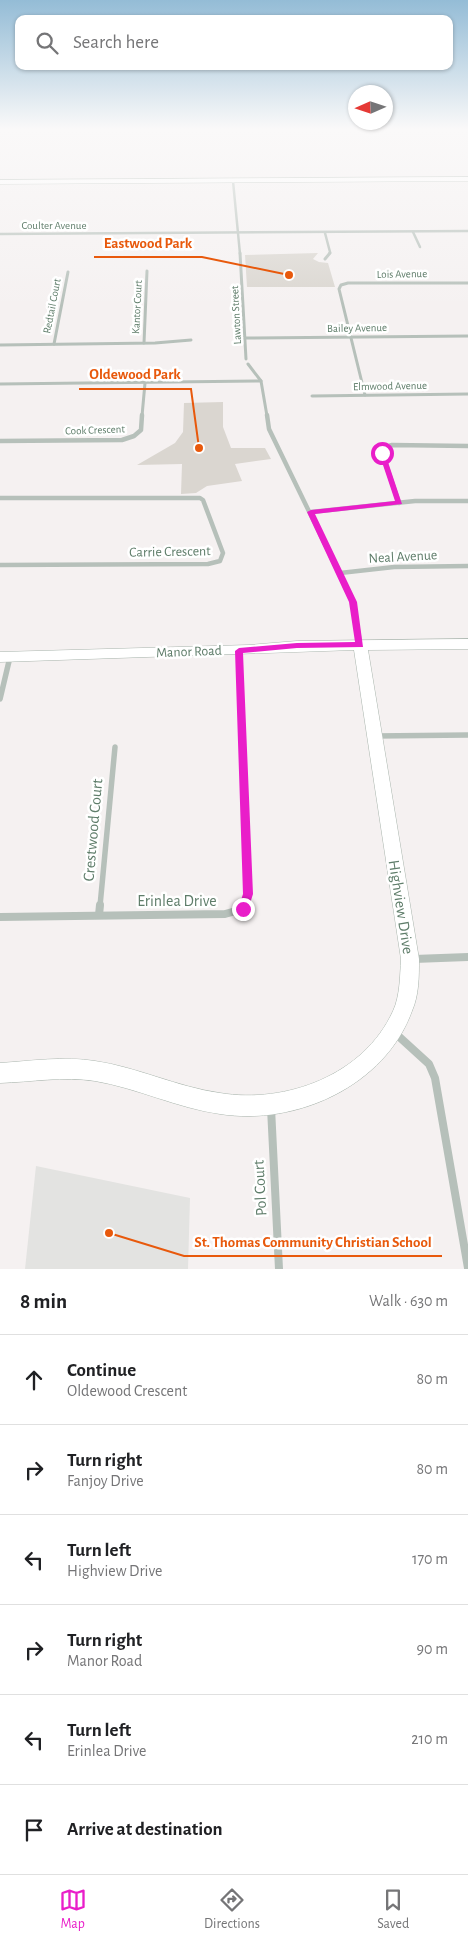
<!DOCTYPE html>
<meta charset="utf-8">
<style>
:root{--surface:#fff;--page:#f6f6f6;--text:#202124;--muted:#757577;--line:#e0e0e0;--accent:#e91ec9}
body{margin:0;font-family:"Alegreya Sans",sans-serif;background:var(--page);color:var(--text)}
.compass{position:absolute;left:348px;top:85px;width:45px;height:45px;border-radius:50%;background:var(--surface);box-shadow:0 1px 4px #0004;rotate:267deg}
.stop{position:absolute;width:15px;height:15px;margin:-11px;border:4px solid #e91ec9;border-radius:50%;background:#fff}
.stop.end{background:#e91ec9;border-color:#fff;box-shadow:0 1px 5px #0008}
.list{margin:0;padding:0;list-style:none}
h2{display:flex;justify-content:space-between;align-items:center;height:65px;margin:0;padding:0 20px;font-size:21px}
h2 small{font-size:16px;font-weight:400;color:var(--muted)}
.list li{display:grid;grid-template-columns:32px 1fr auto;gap:15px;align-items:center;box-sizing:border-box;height:90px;padding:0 20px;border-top:1px solid var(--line)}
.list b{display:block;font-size:19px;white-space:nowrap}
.list p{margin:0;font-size:16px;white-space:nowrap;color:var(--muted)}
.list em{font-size:16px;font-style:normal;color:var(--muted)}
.icon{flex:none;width:28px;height:28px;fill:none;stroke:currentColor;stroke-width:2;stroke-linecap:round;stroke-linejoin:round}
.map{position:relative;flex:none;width:468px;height:1269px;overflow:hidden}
.search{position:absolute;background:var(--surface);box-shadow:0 1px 4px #0004;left:15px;right:15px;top:15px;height:55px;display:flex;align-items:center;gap:12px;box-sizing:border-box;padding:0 18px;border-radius:10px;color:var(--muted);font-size:19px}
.sheet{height:605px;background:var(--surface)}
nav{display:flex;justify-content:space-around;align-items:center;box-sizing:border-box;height:70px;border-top:1px solid var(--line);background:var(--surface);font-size:14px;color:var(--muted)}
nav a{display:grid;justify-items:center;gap:2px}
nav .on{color:var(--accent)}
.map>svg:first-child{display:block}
.built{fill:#e3e3e1}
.green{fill:#dad6d0}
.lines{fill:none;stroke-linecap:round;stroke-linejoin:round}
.secondary-casing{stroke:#a9b5ad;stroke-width:1}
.street-far4{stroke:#b6c0ba;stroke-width:2.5}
.street-far3{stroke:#b6c0ba;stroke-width:3}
.street-far2{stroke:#b6c0ba;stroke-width:4.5}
.street-far1{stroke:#b6c0ba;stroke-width:5.5}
.street{stroke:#b6c0ba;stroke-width:8}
.secondary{fill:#fff;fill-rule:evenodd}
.route{fill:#e91ec9}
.labels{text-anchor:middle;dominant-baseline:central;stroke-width:5;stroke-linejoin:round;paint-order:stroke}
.far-street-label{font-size:11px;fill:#5f7d6a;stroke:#fff}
.street-label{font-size:14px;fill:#5f7d6a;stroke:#fff}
.near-street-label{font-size:16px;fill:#5f7d6a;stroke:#fff}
.leader{fill:none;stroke:#e8590c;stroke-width:2}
.callout-dot{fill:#e8590c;stroke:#fff;stroke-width:2}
.callout-label{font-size:15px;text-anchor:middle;font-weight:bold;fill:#e8590c;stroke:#fff;stroke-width:5;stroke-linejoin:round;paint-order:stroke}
</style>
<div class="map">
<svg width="468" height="1269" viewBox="0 0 468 1269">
<rect width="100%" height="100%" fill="#f5f1f1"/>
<!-- built -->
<path class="built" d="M36,1166L190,1198L188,1269H25Z"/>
<!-- green -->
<g class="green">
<path d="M318,253L313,259L319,262L328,263L335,287H247L245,255Z"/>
<path d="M223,402V427L231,448H265L271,459L235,464L242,481L207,486L196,493L181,494L182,464L137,465L175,443L183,432L184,403Z"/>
</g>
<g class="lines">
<defs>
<g id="secondary">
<path d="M468,177V181L0,184V180Z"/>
<path d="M468,639V649L368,650L419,959C419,977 419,995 412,1011C385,1086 296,1126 220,1114C177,1108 137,1088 95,1081C64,1076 31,1082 0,1083V1063C31,1061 64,1056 95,1061C137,1067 177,1087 220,1093C286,1104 364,1075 393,1011C400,996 400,976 401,959L354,650L0,662V652L249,645L297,641Z"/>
</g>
</defs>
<!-- secondary casing -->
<use href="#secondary" class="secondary-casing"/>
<!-- street-far4 -->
<g class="street-far4">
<path d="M233,181L240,254"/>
<path d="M413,232L420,247"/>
<path d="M325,233L330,252L329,254"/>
<path d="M0,234L468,231"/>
</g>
<!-- street-far3 -->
<g class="street-far3">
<path d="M240,253L246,359"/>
<path d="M325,259L330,253"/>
<path d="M246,338L468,336"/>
<path d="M144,343L147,271"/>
<path d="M54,344L68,272"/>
<path d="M0,345L155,343L191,340"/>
<path d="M248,364L261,381"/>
<path d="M0,384L261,381L267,416"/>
<path d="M365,395L339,289L341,285L348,283H468"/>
<path d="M312,396L468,394"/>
<path d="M142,416L145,383"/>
</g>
<!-- street-far2 -->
<g class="street-far2">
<path d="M267,415L269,429L353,602L357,628"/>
<path d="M0,441L122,440L134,436L141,430L142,415"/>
<path d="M0,498H200L203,500L223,553L220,561L208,564L0,565"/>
<path d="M399,503L382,453L385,447L392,445L468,446"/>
<path d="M311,512L415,501H468"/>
<path d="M340,573L394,567L468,566"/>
</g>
<!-- street-far1 -->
<g class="street-far1">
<path d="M357,627L360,645"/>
<path d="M239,651L248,894L244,906"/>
<path d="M0,699L10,657"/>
<path d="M375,736L468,735"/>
<path d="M100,906L115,747"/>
</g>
<!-- street -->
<g class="street">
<path d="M99,915L100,905"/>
<path d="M0,917L225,914L243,909L244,905"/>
<path d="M414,959L468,957"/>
<path d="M395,1033L429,1064L435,1078L468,1268"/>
<path d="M271,1108L279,1269"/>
</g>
<!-- secondary -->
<use href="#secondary" class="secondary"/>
</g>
<!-- sky -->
<linearGradient id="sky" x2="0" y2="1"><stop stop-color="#94bcd6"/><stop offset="0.42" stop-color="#faf9f9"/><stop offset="1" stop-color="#faf9f9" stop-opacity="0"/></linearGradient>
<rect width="468" height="307" fill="url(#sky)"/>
<!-- route -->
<path class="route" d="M382,451L385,453L402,504L315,514L357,602L363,647L297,648L243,653L253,894L247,913L243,914L238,909L243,894L235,651L239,648L297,643L355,642L349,602L307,512L311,510L395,501L379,453Z"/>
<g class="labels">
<!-- far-street labels -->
<g class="far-street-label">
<text x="54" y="225">Coulter Avenue</text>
<text transform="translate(402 274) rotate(-1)">Lois Avenue</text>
<text transform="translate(52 306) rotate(-79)">Redtail Court</text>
<text transform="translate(137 307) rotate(-87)">Kantor Court</text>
<text transform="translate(236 315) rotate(-93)">Lawton Street</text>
<text transform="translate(357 328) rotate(-1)">Bailey Avenue</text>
<text transform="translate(390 386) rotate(-1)">Elmwood Avenue</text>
<text transform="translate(95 430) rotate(-2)">Cook Crescent</text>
</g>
<!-- street labels -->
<g class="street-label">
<text transform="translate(170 552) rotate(-1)">Carrie Crescent</text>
<text transform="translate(403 557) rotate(-3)">Neal Avenue</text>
<text transform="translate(189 652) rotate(-2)">Manor Road</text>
</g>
<!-- near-street labels -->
<g class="near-street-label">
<text transform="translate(93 830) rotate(-85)">Crestwood Court</text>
<text x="177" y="901">Erinlea Drive</text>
<text transform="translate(401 907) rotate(81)">Highview Drive</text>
<text transform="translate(260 1188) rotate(-93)">Pol Court</text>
</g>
</g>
<!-- callouts -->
<path class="leader" d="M289 275L202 257H94M199 448L191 389H79M109 1233L184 1256H442"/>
<g class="callout-dot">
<circle cx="289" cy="275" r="5"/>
<circle cx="199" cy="448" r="5"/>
<circle cx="109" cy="1233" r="5"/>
</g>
<g class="callout-label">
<text x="148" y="248">Eastwood Park</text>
<text x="135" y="379">Oldewood Park</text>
<text x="313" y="1247">St. Thomas Community Christian School</text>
</g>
</svg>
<svg class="compass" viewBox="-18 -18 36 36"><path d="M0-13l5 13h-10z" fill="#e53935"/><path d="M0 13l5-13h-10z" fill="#757577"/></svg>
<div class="stop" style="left:382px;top:453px"></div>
<div class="stop end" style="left:243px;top:909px"></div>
<div class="search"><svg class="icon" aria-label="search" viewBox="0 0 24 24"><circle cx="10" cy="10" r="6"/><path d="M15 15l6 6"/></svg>Search here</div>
</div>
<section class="sheet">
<h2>8 min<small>Walk · 630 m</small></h2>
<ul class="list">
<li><svg class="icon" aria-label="ahead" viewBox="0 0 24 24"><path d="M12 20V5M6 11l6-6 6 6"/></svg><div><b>Continue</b><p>Oldewood Crescent</p></div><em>80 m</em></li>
<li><svg class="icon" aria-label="right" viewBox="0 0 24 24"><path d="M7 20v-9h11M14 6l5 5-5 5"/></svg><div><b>Turn right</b><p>Fanjoy Drive</p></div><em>80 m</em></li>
<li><svg class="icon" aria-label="left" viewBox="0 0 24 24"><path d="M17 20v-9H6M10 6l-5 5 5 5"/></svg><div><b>Turn left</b><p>Highview Drive</p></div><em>170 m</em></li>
<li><svg class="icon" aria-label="right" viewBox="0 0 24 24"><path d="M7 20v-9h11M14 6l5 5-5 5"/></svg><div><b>Turn right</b><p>Manor Road</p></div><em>90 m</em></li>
<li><svg class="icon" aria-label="left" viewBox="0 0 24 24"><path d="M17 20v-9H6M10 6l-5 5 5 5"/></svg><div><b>Turn left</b><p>Erinlea Drive</p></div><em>210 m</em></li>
<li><svg class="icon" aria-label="arrive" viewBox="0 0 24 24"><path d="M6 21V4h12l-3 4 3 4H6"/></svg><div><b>Arrive at destination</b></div></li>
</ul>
</section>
<nav>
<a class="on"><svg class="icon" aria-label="map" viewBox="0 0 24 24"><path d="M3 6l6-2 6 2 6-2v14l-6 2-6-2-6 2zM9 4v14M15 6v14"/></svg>Map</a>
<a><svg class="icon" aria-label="directions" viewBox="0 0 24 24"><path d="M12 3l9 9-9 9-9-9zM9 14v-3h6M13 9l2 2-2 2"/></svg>Directions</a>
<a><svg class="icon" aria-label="saved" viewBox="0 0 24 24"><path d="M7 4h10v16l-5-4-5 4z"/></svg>Saved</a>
</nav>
